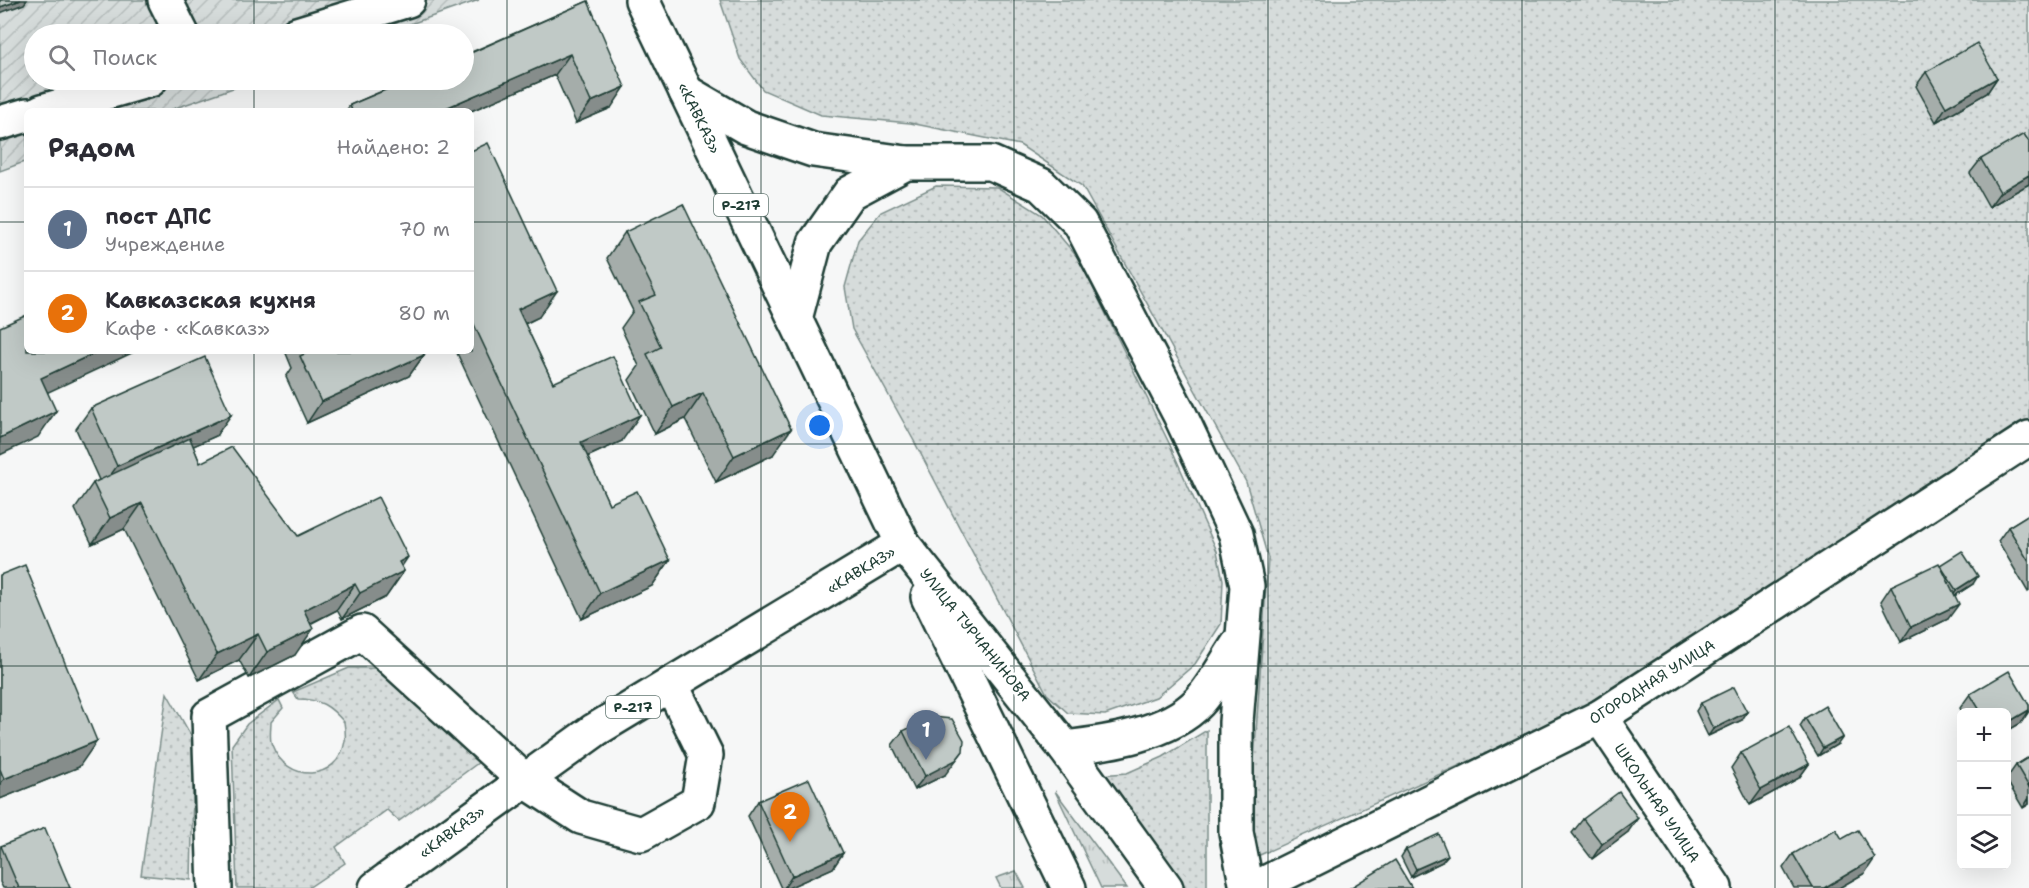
<!DOCTYPE html>
<html lang="ru">
<meta charset="utf-8">
<style>
:root{--surface:#fff;--page:#f7f7f7;--text:#2b2b33;--muted:#7c7c81;--line:#e1e1e2;--accent:#ea580c}
body{margin:0;font-family:"Shantell Sans",sans-serif;background:var(--page);color:var(--text)}
.controls{position:absolute;right:18px;bottom:18px;display:grid;overflow:hidden;border-radius:9px;box-shadow:0 6px 24px #0002}
.controls button{width:54px;height:54px;display:grid;place-items:center;padding:0;border:0;border-bottom:2px solid var(--line);background:var(--surface);color:var(--text);font:30px sans-serif}
.you{position:absolute;left:820px;top:426px;width:21px;height:21px;margin:-15px;border:4px solid #fff;border-radius:50%;background:#1a73e8;box-shadow:0 0 0 9px #1a73e833}
.badge{display:grid;place-items:center;width:39px;height:39px;border-radius:50%;background:var(--accent);color:#fff;font-size:20px;font-weight:700}
.pin{position:absolute;translate:-50% -50px;filter:drop-shadow(0 2px 3px #0008)}
.pin::after{content:'';position:absolute;top:32px;width:21px;height:18px;background:inherit;clip-path:polygon(0 0,100% 0,50% 100%)}
.list{margin:0;padding:0;list-style:none}
h2{display:flex;justify-content:space-between;align-items:center;height:78px;margin:0;padding:0 24px;font-size:26px}
h2 small{font-size:20px;font-weight:400;color:var(--muted)}
.list li{display:grid;grid-template-columns:39px 1fr auto;gap:18px;align-items:center;box-sizing:border-box;height:84px;padding:0 24px;border-top:2px solid var(--line)}
.list b{display:block;font-size:22px;white-space:nowrap}
.list p{margin:0;font-size:20px;white-space:nowrap;color:var(--muted)}
.list em{font-size:20px;font-style:normal;color:var(--muted)}
.icon{flex:none;width:33px;height:33px;fill:none;stroke:currentColor;stroke-width:2;stroke-linecap:round;stroke-linejoin:round}
.map{position:relative;flex:none;width:2029px;height:888px;overflow:hidden}
.search{position:absolute;background:var(--surface);box-shadow:0 6px 24px #0002;left:24px;top:24px;width:450px;height:66px;display:flex;align-items:center;gap:15px;box-sizing:border-box;padding:0 21px;border-radius:33px;color:var(--muted);font-size:22px}
.panel{position:absolute;background:var(--surface);box-shadow:0 6px 24px #0002;left:24px;top:108px;width:450px;height:246px;border-radius:9px}
.map>svg:first-child{display:block}
.grass{fill:url(#grass-dots);stroke:#7a8c88;stroke-width:1.5}
.park{fill:url(#park-tufts);stroke:#7a8c88;stroke-width:1.5}
.garden{fill:url(#garden-furrows);stroke:#7a8c88;stroke-width:1.5}
.lines{fill:none;stroke-linecap:round;stroke-linejoin:round}
.minor-casing{stroke:#1f3d34;stroke-width:38}
.highway-casing{stroke:#1f3d34;stroke-width:38}
.minor{stroke:#fff;stroke-width:33}
.highway{stroke:#fff;stroke-width:33}
.wall{fill:#a5adaa;stroke:#1f3d34;stroke-width:1.5}
.shaded-wall{fill:#868d8b;stroke:#1f3d34;stroke-width:1.5}
.building{fill:#c0c9c6;stroke:#1f3d34;stroke-width:1.5}
.grid{fill:none;stroke:#1f3d34;stroke-width:1.5;stroke-opacity:0.55}
.labels{text-anchor:middle;dominant-baseline:central;stroke-width:6;stroke-linejoin:round;paint-order:stroke}
.shield{fill:#fff;stroke:#627771;stroke-width:1.5}
.shield-label{font-size:14px;font-weight:bold;fill:#1f3d34}
.street-label{font-size:15px;fill:#1f3d34;stroke:#fff}
</style>
<div class="map">
<svg width="2029" height="888" viewBox="0 0 2029 888">
<defs>
<pattern id="grass-dots" width="8" height="8" patternUnits="userSpaceOnUse" patternTransform="scale(1.5)"><rect width="8" height="8" fill="#d6dcdb"/><path d="M2 2h.1M6 6h.1" fill="none" stroke="#b7bebd" stroke-width="1.8" stroke-linecap="round"/></pattern>
<pattern id="park-tufts" width="24" height="20" patternUnits="userSpaceOnUse" patternTransform="scale(1.5)"><rect width="24" height="20" fill="#d6dcdb"/><path d="M3 7l-1-3M5 7V3M7 7l1-3M15 17l-1-3M17 17v-4M19 17l1-3" fill="none" stroke="#b7bebd"/></pattern>
<pattern id="garden-furrows" width="10" height="10" patternUnits="userSpaceOnUse" patternTransform="scale(1.5)"><rect width="10" height="10" fill="#d6dcdb"/><path d="M-1 1l2-2M0 10L10 0M9 11l2-2" fill="none" stroke="#b7bebd"/></pattern>
</defs>
<rect width="100%" height="100%" fill="#f6f7f7"/>
<filter id="ink" filterUnits="userSpaceOnUse"><feTurbulence type="fractalNoise" baseFrequency=".0167" numOctaves="2"/><feDisplacementMap in="SourceGraphic" scale="12" xChannelSelector="R" yChannelSelector="G"/><feConvolveMatrix kernelMatrix="1 2 1 2 8 2 1 2 1" color-interpolation-filters="sRGB"/></filter>
<g filter="url(#ink)">
<!-- grass -->
<g class="grass">
<path d="M720,0H2029V425L1592,706L1253,858V776L1268,558L1246,482L1082,186L1020,145L910,123L821,115L763,90L740,59Z"/>
<path d="M936,186L997,187L1042,215L1079,259L1169,443L1217,551L1223,580L1221,624L1195,664L1156,697L1105,715L1068,713L1047,694L914,441L852,329L845,287L858,240L881,212Z"/>
<path d="M349,668H381L486,757L399,821L387,810L336,847L345,863L308,888H237L232,745L247,724L279,700L283,708L271,722C271,729 269,739 272,745C286,783 338,783 345,741C346,735 345,728 344,722C330,706 320,699 298,699L293,692Z"/>
<path d="M167,693L194,741L191,880L141,875Z"/>
<path d="M1207,730V888H1185L1100,775L1127,773L1163,757Z"/>
</g>
<!-- park -->
<g class="park">
<path d="M1055,791L1127,888H1101Z"/>
<path d="M1016,871L1025,888H1001L996,878Z"/>
</g>
<!-- garden -->
<path class="garden" d="M0,0H479L382,34H34V80H256L167,111H27V161L0,171Z"/>
<g class="lines">
<defs>
<g id="minor">
<path d="M165,0L182,34"/>
<path d="M297,34L408,0"/>
<path d="M686,92L746,127L813,150L906,163"/>
<path d="M42,111L150,80"/>
<path d="M0,123L27,115"/>
<path d="M795,319L815,243L850,193L906,163H991L1041,185L1080,223L1180,415L1236,534L1247,586L1236,722V832L1247,888"/>
<path d="M903,544L1065,748L1166,888"/>
<path d="M928,597L1069,888"/>
<path d="M1600,717L1715,888"/>
<path d="M1065,748C1107,743 1169,734 1199,702C1215,684 1227,660 1241,640"/>
<path d="M215,888L209,716L362,632L524,780L581,817L641,834L698,802L706,755L671,684"/>
<path d="M1255,888L1600,717L2029,438"/>
</g>
<path id="highway" d="M376,888L595,730L903,544L642,0"/>
</defs>
<!-- minor casing -->
<use href="#minor" class="minor-casing"/>
<!-- highway casing -->
<use href="#highway" class="highway-casing"/>
<!-- minor -->
<use href="#minor" class="minor"/>
<!-- highway -->
<use href="#highway" class="highway"/>
</g>
<!-- wall -->
<g class="wall">
<path d="M588,1L611,108L576,123L555,75L471,111H346L350,105Z"/>
<path d="M1926,72L1997,78L1987,93L1936,122L1916,86Z"/>
<path d="M2029,142V184L1989,207L1970,173L1981,159Z"/>
<path d="M471,151L539,317L525,324L553,383L622,441L587,457L609,504L670,560L652,586L582,619L456,351H471Z"/>
<path d="M625,232L773,455L716,482L685,419L655,434L629,380L639,366L621,328L633,311L607,258Z"/>
<path d="M285,351H422L424,355L409,376L307,423L286,377L292,368Z"/>
<path d="M91,408L216,436L193,446L200,463L298,536L402,567L404,571L386,597L342,619L337,610L310,624L295,655L249,678L239,660L199,680L124,529L92,544L75,509L93,483L99,480L76,429Z"/>
<path d="M2029,514V591L2028,592L1998,541L2008,527Z"/>
<path d="M1940,565L1973,584L1954,596L1948,619L1901,642L1881,601L1891,586Z"/>
<path d="M0,575L79,767L0,799Z"/>
<path d="M1970,694L2029,705V711L2021,723L2007,731V712H1962L1960,708Z"/>
<path d="M1701,703L1742,720L1708,736L1696,711Z"/>
<path d="M1805,718L1838,744L1818,756L1800,726Z"/>
<path d="M903,731L945,775L914,790L892,745Z"/>
<path d="M1741,753L1809,764L1799,778L1750,805L1731,768Z"/>
<path d="M2029,757V804L2023,808L2007,781V778L2016,765Z"/>
<path d="M758,801L843,853L833,868L788,888H781L748,816Z"/>
<path d="M1583,819L1628,832L1592,859L1572,833Z"/>
<path d="M1842,839L1865,873L1839,888H1794L1783,868L1793,854Z"/>
<path d="M1,846L70,888H3L0,882V848Z"/>
<path d="M1406,849L1442,862L1411,877L1401,857Z"/>
</g>
<!-- shaded-wall -->
<g class="shaded-wall">
<path d="M21,0H27L24,4L0,13V7Z"/>
<path d="M570,54L555,75L471,111H439Z"/>
<path d="M1997,78L1987,93L1936,122L1946,107Z"/>
<path d="M625,87L611,108L576,123L591,102Z"/>
<path d="M2029,175V184L1989,207L2000,192Z"/>
<path d="M557,291L539,317L500,335L518,309Z"/>
<path d="M99,351H136L23,404L41,378Z"/>
<path d="M424,355L409,376L307,423L321,402Z"/>
<path d="M703,393L685,419L655,434L673,407Z"/>
<path d="M56,411L38,437L0,455V438Z"/>
<path d="M231,415L216,436L102,487L117,466Z"/>
<path d="M640,415L622,441L562,468L581,442Z"/>
<path d="M791,429L773,455L716,482L734,456Z"/>
<path d="M142,503L124,529L92,544L110,518Z"/>
<path d="M408,557L396,575L404,571L386,597L342,619L360,593L399,562Z"/>
<path d="M670,560L652,586L582,619L600,593Z"/>
<path d="M1978,576L1973,584L1951,598L1956,590Z"/>
<path d="M355,584L337,610L285,636L304,610Z"/>
<path d="M1959,604L1948,619L1901,642L1911,627Z"/>
<path d="M313,629L295,655L249,678L267,652Z"/>
<path d="M258,634L239,660L199,680L217,654Z"/>
<path d="M2029,710V711L2021,723L2007,731V723Z"/>
<path d="M1747,712L1742,720L1708,736L1713,729Z"/>
<path d="M1843,737L1838,744L1818,756L1823,748Z"/>
<path d="M97,741L79,767L0,799V784L4,779Z"/>
<path d="M963,751L945,775L914,790L925,776Z"/>
<path d="M1809,764L1799,778L1750,805L1761,790Z"/>
<path d="M2029,798V804L2023,808Z"/>
<path d="M1638,818L1628,832L1592,859L1602,844Z"/>
<path d="M843,853L833,868L788,888H784L792,876Z"/>
<path d="M1448,855L1442,862L1411,877L1416,869Z"/>
<path d="M1875,858L1865,873L1839,888H1824Z"/>
</g>
<!-- building -->
<g class="building">
<path d="M0,0H21L0,7Z"/>
<path d="M588,1L625,87L591,102L570,54L439,111H352L350,105L409,80H464V56Z"/>
<path d="M1977,43L1997,78L1946,107L1926,72Z"/>
<path d="M2024,134L2029,142V175L2000,192L1981,159Z"/>
<path d="M488,143L557,291L518,309L553,383L613,356L640,415L581,442L609,504L637,491L670,560L600,593L471,318V151Z"/>
<path d="M683,204L791,429L734,456L703,393L673,407L647,354L661,347L639,302L656,295L625,232Z"/>
<path d="M27,315V351H99L41,378L56,411L0,438V327Z"/>
<path d="M311,351H422L424,355L321,402L300,356Z"/>
<path d="M205,357L231,415L117,466L91,408Z"/>
<path d="M190,438L200,463L232,447L298,536L378,497L408,557L399,562L404,571L360,593L355,584L304,610L313,629L267,652L258,634L217,654L142,503L110,518L93,483Z"/>
<path d="M2029,514V562L2008,527Z"/>
<path d="M1962,551L1978,576L1956,590L1940,565Z"/>
<path d="M1939,563L1959,604L1911,627L1891,586Z"/>
<path d="M25,565L97,741L4,779L0,769V575Z"/>
<path d="M2009,671L2029,705V710L2007,723V712H1981L1970,694Z"/>
<path d="M1734,687L1747,712L1713,729L1701,703Z"/>
<path d="M1825,706L1843,737L1823,748L1805,718Z"/>
<path d="M932,717L952,719L964,740L963,751L956,760L925,776L903,731Z"/>
<path d="M1789,727L1809,764L1761,790L1741,753Z"/>
<path d="M2029,757V787L2016,765Z"/>
<path d="M809,779L843,853L792,876L758,801Z"/>
<path d="M1619,792L1638,818L1602,844L1583,819Z"/>
<path d="M45,828L70,888H19L1,846Z"/>
<path d="M1836,829L1842,839L1858,830L1875,858L1824,888H1813L1793,854Z"/>
<path d="M1439,834L1448,855L1416,869L1406,849Z"/>
<path d="M1395,860L1412,888H1350Z"/>
</g>
</g>
<!-- grid -->
<path class="grid" d="M254,0V34M507,0V888M761,0V888M1014,0V888M1268,0V888M1522,0V888M1775,0V888M254,80V111M0,222H27M471,222H2029M254,351V888M0,444H2029M0,666H2029"/>
<g class="labels">
<!-- shield labels -->
<g class="shield">
<rect x="714" y="194" width="54" height="22" rx="4.5"/>
<rect x="606" y="696" width="54" height="22" rx="4.5"/>
</g>
<g class="shield-label">
<text x="741" y="205">Р-217</text>
<text x="633" y="707">Р-217</text>
</g>
<!-- street labels -->
<g class="street-label">
<text transform="translate(699 118) rotate(64)">«КАВКАЗ»</text>
<text transform="translate(861 570) rotate(-31)">«КАВКАЗ»</text>
<text transform="translate(975 635) rotate(51)">УЛИЦА ТУРЧАНИНОВА</text>
<text transform="translate(1652 682) rotate(-32)">ОГОРОДНАЯ УЛИЦА</text>
<text transform="translate(1657 803) rotate(56)">ШКОЛЬНАЯ УЛИЦА</text>
<text transform="translate(452 832) rotate(-36)">«КАВКАЗ»</text>
</g>
</g>
</svg>
<div class="controls">
<button>+</button>
<button>−</button>
<button><svg class="icon" aria-label="layers" viewBox="0 0 24 24"><path d="M12 4l9 5-9 5-9-5zM3 14l9 5 9-5"/></svg></button>
</div>
<div class="you"></div>
<div class="pin badge" style="left:926px;top:760px;background:#5c6f8a">1</div>
<div class="pin badge" style="left:790px;top:842px;background:#e8710a">2</div>
<div class="search"><svg class="icon" aria-label="search" viewBox="0 0 24 24"><circle cx="10" cy="10" r="6"/><path d="M15 15l6 6"/></svg>Поиск</div>
<section class="panel">
<h2>Рядом<small>Найдено: 2</small></h2>
<ul class="list">
<li><span class="badge" style="background:#5c6f8a">1</span><div><b>пост ДПС</b><p>Учреждение</p></div><em>70 m</em></li>
<li><span class="badge" style="background:#e8710a">2</span><div><b>Кавказская кухня</b><p>Кафе · «Кавказ»</p></div><em>80 m</em></li>
</ul>
</section>
</div>
